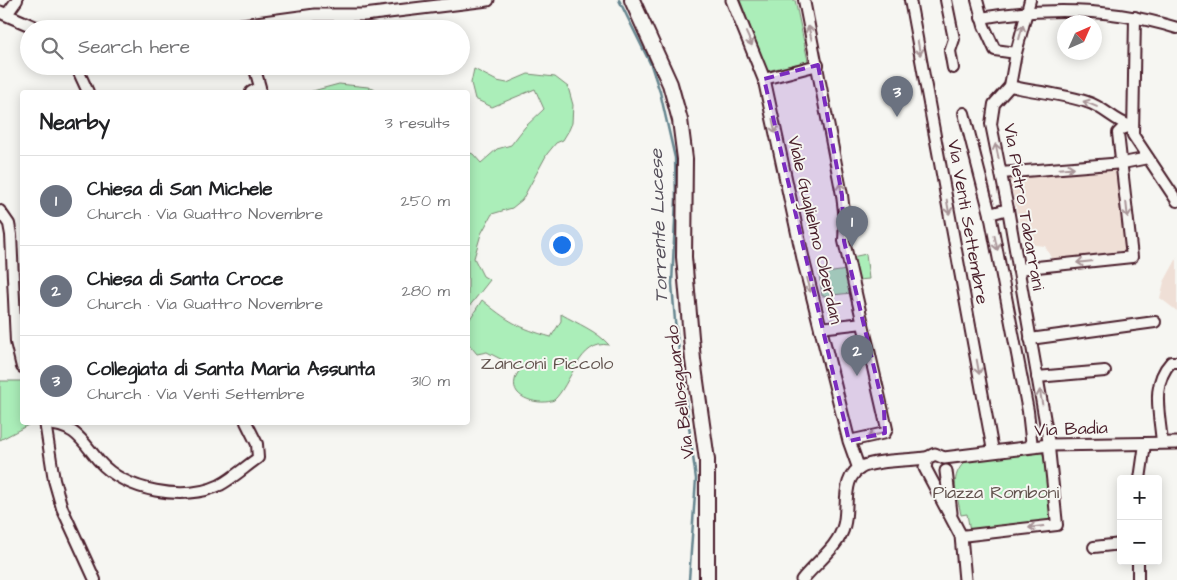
<!DOCTYPE html>
<meta charset="utf-8">
<style>
:root{--surface:#fff;--page:#f2f2f2;--text:#202124;--muted:#757577;--line:#e0e0e0;--accent:#0b8043}
body{margin:0;font-family:"Architects Daughter",sans-serif;background:var(--page);color:var(--text)}
.controls{position:absolute;right:15px;bottom:15px;display:grid;overflow:hidden;border-radius:5px;box-shadow:0 2px 12px #0003}
.controls button{width:45px;height:45px;display:grid;place-items:center;padding:0;border:0;border-bottom:1px solid var(--line);background:var(--surface);color:var(--text);font:25px sans-serif}
.compass{position:absolute;left:1057px;top:15px;width:45px;height:45px;border-radius:50%;background:var(--surface);box-shadow:0 2px 12px #0003;rotate:45deg}
.you{position:absolute;left:561px;top:244px;width:18px;height:18px;margin:-12px;border:4px solid #fff;border-radius:50%;background:#1a73e8;box-shadow:0 0 0 8px #1a73e833}
.badge{display:grid;place-items:center;width:32px;height:32px;border-radius:50%;background:var(--accent);color:#fff;font-size:16px;font-weight:700}
.pin{position:absolute;translate:-50% -41px;filter:drop-shadow(0 1px 2px #0008)}
.pin::after{content:'';position:absolute;top:26px;width:18px;height:15px;background:inherit;clip-path:polygon(0 0,100% 0,50% 100%)}
.list{margin:0;padding:0;list-style:none}
h2{display:flex;justify-content:space-between;align-items:center;height:65px;margin:0;padding:0 20px;font-size:21px}
h2 small{font-size:16px;font-weight:400;color:var(--muted)}
.list li{display:grid;grid-template-columns:32px 1fr auto;gap:15px;align-items:center;box-sizing:border-box;height:90px;padding:0 20px;border-top:1px solid var(--line)}
.list b{display:block;font-size:19px;white-space:nowrap}
.list p{margin:0;font-size:16px;white-space:nowrap;color:var(--muted)}
.list em{font-size:16px;font-style:normal;color:var(--muted)}
.icon{flex:none;width:28px;height:28px;fill:none;stroke:currentColor;stroke-width:2;stroke-linecap:round;stroke-linejoin:round}
.map{position:relative;flex:none;width:1177px;height:580px;overflow:hidden}
.search{position:absolute;background:var(--surface);box-shadow:0 2px 12px #0003;left:20px;top:20px;width:450px;height:55px;display:flex;align-items:center;gap:12px;box-sizing:border-box;padding:0 18px;border-radius:28px;color:var(--muted);font-size:19px}
.panel{position:absolute;background:var(--surface);box-shadow:0 2px 12px #0003;left:20px;top:90px;width:450px;height:335px;border-radius:5px}
.map>svg:first-child{display:block}
.built{fill:#efdfd6}
.green{fill:#abeeb9;stroke:#7a8672}
.lines{fill:none;stroke-linecap:round;stroke-linejoin:round}
.stream{stroke:#668690;stroke-width:2.5}
.minor-casing{stroke:#4a1f2b;stroke-width:14}
.tertiary-casing{stroke:#4a1f2b;stroke-width:15}
.secondary-casing{stroke:#4a1f2b;stroke-width:18}
.minor{stroke:#f6f6f2;stroke-width:10}
.tertiary{stroke:#f6f6f2;stroke-width:11}
.secondary{stroke:#f6f6f2;stroke-width:14}
.oneway{stroke:#a99598}
.marked{fill:#7b2cbf;fill-opacity:0.2;stroke:#7b2cbf;stroke-width:4;stroke-dasharray:10 6;stroke-linejoin:round}
.labels{text-anchor:middle;dominant-baseline:central;stroke-width:4;stroke-linejoin:round;paint-order:stroke}
.street-label{font-size:18px;fill:#4a1f2b;stroke:#f6f6f2}
.park-label{font-size:18px;fill:#62534e;stroke:#f6f6f2}
.water-label{font-size:19px;font-style:italic;fill:#58525d;stroke:#f6f6f2}
</style>
<div class="map">
<svg width="1177" height="580" viewBox="0 0 1177 580">
<rect width="100%" height="100%" fill="#f6f6f2"/>
<filter id="ink" filterUnits="userSpaceOnUse"><feTurbulence type="fractalNoise" baseFrequency=".02" numOctaves="2"/><feDisplacementMap in="SourceGraphic" scale="10" xChannelSelector="R" yChannelSelector="G"/><feConvolveMatrix kernelMatrix="1 2 1 2 8 2 1 2 1" color-interpolation-filters="sRGB"/></filter>
<g filter="url(#ink)">
<!-- built -->
<g class="built">
<path d="M1119,169L1126,251L1052,260L1045,246L1025,244L1009,179L1013,176Z"/>
<path d="M1177,258V311L1160,298L1164,282Z"/>
</g>
<!-- green -->
<g class="green">
<path d="M740,0H795L808,61L767,71Z"/>
<path d="M474,69L497,81L507,83L528,74L555,77L568,87L573,105L572,123L569,130L563,140L556,143L547,154L522,200L512,208L492,214L481,234L474,258L483,276L490,280L468,308V152L473,154L481,163L497,149L511,145L525,127L544,109L535,89L492,107L475,99L471,83Z"/>
<path d="M339,84L368,87L381,92H309Z"/>
<path d="M866,254L869,279L858,280L852,257Z"/>
<path d="M847,270L852,293L822,296L819,274Z"/>
<path d="M482,300C507,321 519,328 551,337L561,321V314C578,324 597,331 609,345C579,339 571,385 554,400C541,406 510,399 515,380C515,376 519,372 520,369L487,352L477,354L468,343V322Z"/>
<path d="M0,381H22V422L32,423L0,440Z"/>
<path d="M1041,452L1045,457L1051,516L1048,520L970,531L967,514L961,515C957,493 948,476 967,460Z"/>
</g>
<g class="lines">
<!-- stream -->
<path class="stream" d="M619,0L651,65L660,92L675,158L676,199L672,284L675,321L696,479L689,580"/>
<defs>
<g id="minor">
<path d="M804,0L842,195L845,220L844,241L887,429L885,433L849,441"/>
<path d="M910,0L993,451"/>
<path d="M946,0L954,39L950,51L953,68"/>
<path d="M977,0L984,26L995,50L1016,53"/>
<path d="M7,14L17,0"/>
<path d="M1135,17L1133,135L1177,201"/>
<path d="M981,18C1046,7 1113,8 1177,28"/>
<path d="M76,66L88,92"/>
<path d="M764,79L818,65"/>
<path d="M1010,86C1035,92 1063,94 1087,102C1104,107 1114,121 1131,126"/>
<path d="M251,92L260,87L254,66"/>
<path d="M964,113L990,214"/>
<path d="M1001,173L1123,163L1148,158"/>
<path d="M1008,209L990,214L1028,411L1032,447"/>
<path d="M0,211L9,224L11,235L16,342L22,367"/>
<path d="M1018,269L1132,257L1118,133L1122,129L1132,126"/>
<path d="M820,328L863,323"/>
<path d="M1030,339L1155,322"/>
<path d="M1037,377L1105,371"/>
<path d="M45,422L54,480L62,508L95,580"/>
<path d="M45,424C76,425 82,441 99,461C125,491 184,502 220,485C233,478 245,467 258,458L257,444L246,422"/>
<path d="M1162,443C1160,414 1150,385 1171,362H1177"/>
<path d="M1140,479L1145,444"/>
<path d="M961,536L1057,525L1048,438L1008,209L991,124L994,104L1010,86L1016,53L1030,0"/>
<path d="M1094,547L1121,544"/>
<path d="M1138,580V561"/>
</g>
<g id="tertiary">
<path d="M732,0L764,79L804,263L849,441L859,469"/>
<path d="M0,12L39,29"/>
<path d="M212,29L315,15H364L488,0"/>
<path d="M927,458L925,468L961,536L965,580"/>
<path d="M946,471L951,513"/>
<path d="M802,580C815,563 839,547 844,525C849,507 840,475 864,466C883,459 905,461 925,458C929,458 932,455 935,454L944,458L1049,445L1177,443"/>
</g>
<path id="secondary" d="M632,0L670,84L680,120L685,159L684,257L693,360L707,460V580"/>
</defs>
<!-- minor casing -->
<use href="#minor" class="minor-casing"/>
<!-- tertiary casing -->
<use href="#tertiary" class="tertiary-casing"/>
<!-- secondary casing -->
<use href="#secondary" class="secondary-casing"/>
<!-- minor -->
<use href="#minor" class="minor"/>
<!-- tertiary -->
<use href="#tertiary" class="tertiary"/>
<!-- secondary -->
<use href="#secondary" class="secondary"/>
</g>
<!-- one-way arrows -->
<defs><path id="oneway-shaft" d="M-6 0H5M1.5-3L5.5 0L1.5 3" fill="none" stroke-width="1.6" stroke-linecap="round" stroke-linejoin="round" transform="scale(1.25)"/></defs>
<g class="oneway">
<use href="#oneway-shaft" transform="translate(1021 32) rotate(-75)"/>
<use href="#oneway-shaft" transform="translate(810 33) rotate(-103)"/>
<use href="#oneway-shaft" transform="translate(749 39) rotate(66)"/>
<use href="#oneway-shaft" transform="translate(919 48) rotate(80)"/>
<use href="#oneway-shaft" transform="translate(1090 104) rotate(-158)"/>
<use href="#oneway-shaft" transform="translate(774 126) rotate(78)"/>
<use href="#oneway-shaft" transform="translate(997 151) rotate(-102)"/>
<use href="#oneway-shaft" transform="translate(1067 168) rotate(-5)"/>
<use href="#oneway-shaft" transform="translate(841 190) rotate(-99)"/>
<use href="#oneway-shaft" transform="translate(948 207) rotate(80)"/>
<use href="#oneway-shaft" transform="translate(1127 210) rotate(84)"/>
<use href="#oneway-shaft" transform="translate(996 243) rotate(78)"/>
<use href="#oneway-shaft" transform="translate(1084 262) rotate(174)"/>
<use href="#oneway-shaft" transform="translate(809 285) rotate(76)"/>
<use href="#oneway-shaft" transform="translate(978 367) rotate(80)"/>
<use href="#oneway-shaft" transform="translate(1041 397) rotate(-100)"/>
<use href="#oneway-shaft" transform="translate(875 435) rotate(168)"/>
<use href="#oneway-shaft" transform="translate(1036 527) rotate(173)"/>
</g>
</g>
<!-- marked area -->
<path class="marked" d="M818,65L842,195L844,241L884,410L885,433L849,441L764,79Z"/>
<g class="labels">
<!-- street labels -->
<g class="street-label">
<text transform="translate(1024 207) rotate(80)">Via Pietro Tabarrani</text>
<text transform="translate(968 222) rotate(80)">Via Venti Settembre</text>
<text transform="translate(815 230) rotate(77)">Viale Guglielmo Oberdan</text>
<text transform="translate(680 392) rotate(-97)">Via Bellosguardo</text>
<text transform="translate(1071 429) rotate(-2)">Via Badia</text>
</g>
<!-- park labels -->
<g class="park-label">
<text x="547" y="363">Zanconi Piccolo</text>
<text x="996" y="492">Piazza Romboni</text>
</g>
<!-- water labels -->
<g class="water-label">
<text transform="translate(659 226) rotate(-92)">Torrente Lucese</text>
</g>
</g>
</svg>
<div class="controls">
<button>+</button>
<button>−</button>
</div>
<svg class="compass" viewBox="-18 -18 36 36"><path d="M0-13l5 13h-10z" fill="#e53935"/><path d="M0 13l5-13h-10z" fill="#757577"/></svg>
<div class="you"></div>
<div class="pin badge" style="left:852px;top:247px;background:#6b7280">1</div>
<div class="pin badge" style="left:857px;top:376px;background:#6b7280">2</div>
<div class="pin badge" style="left:897px;top:117px;background:#6b7280">3</div>
<div class="search"><svg class="icon" aria-label="search" viewBox="0 0 24 24"><circle cx="10" cy="10" r="6"/><path d="M15 15l6 6"/></svg>Search here</div>
<section class="panel">
<h2>Nearby<small>3 results</small></h2>
<ul class="list">
<li><span class="badge" style="background:#6b7280">1</span><div><b>Chiesa di San Michele</b><p>Church · Via Quattro Novembre</p></div><em>250 m</em></li>
<li><span class="badge" style="background:#6b7280">2</span><div><b>Chiesa di Santa Croce</b><p>Church · Via Quattro Novembre</p></div><em>280 m</em></li>
<li><span class="badge" style="background:#6b7280">3</span><div><b>Collegiata di Santa Maria Assunta</b><p>Church · Via Venti Settembre</p></div><em>310 m</em></li>
</ul>
</section>
</div>
